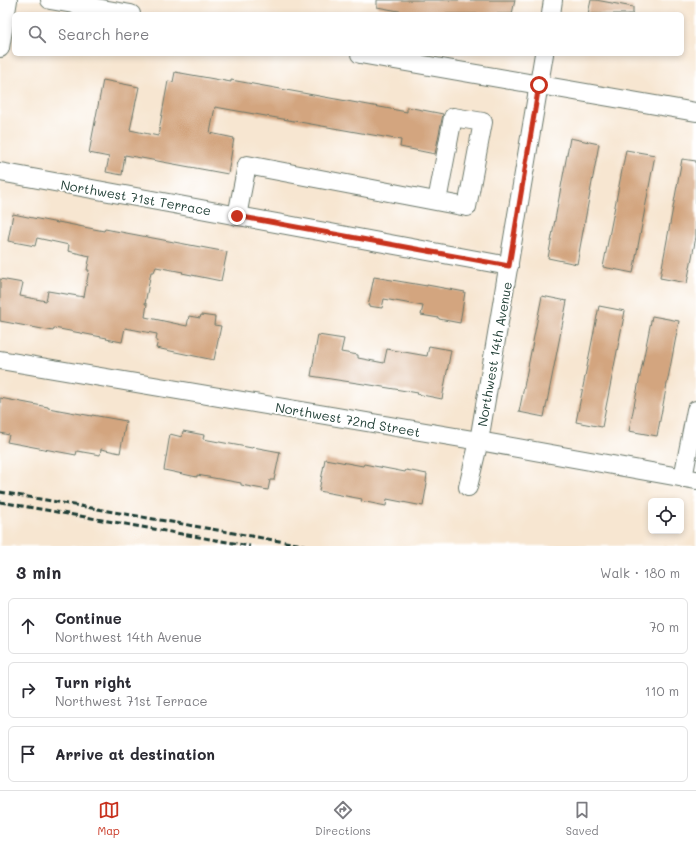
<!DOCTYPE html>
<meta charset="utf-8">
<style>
:root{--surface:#fff;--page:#f7f7f7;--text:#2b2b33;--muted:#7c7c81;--line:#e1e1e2;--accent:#c8321e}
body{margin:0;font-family:Mali,sans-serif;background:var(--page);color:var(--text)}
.controls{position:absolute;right:12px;bottom:12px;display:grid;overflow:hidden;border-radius:6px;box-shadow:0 2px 6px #0003}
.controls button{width:36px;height:36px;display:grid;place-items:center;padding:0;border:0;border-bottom:1px solid var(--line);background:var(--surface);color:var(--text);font:20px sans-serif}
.stop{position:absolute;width:12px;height:12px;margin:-9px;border:3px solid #c8321e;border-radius:50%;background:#fff}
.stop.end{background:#c8321e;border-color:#fff;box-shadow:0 1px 4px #0008}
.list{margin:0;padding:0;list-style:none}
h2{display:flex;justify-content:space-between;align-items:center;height:52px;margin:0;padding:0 16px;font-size:17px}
h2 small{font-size:13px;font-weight:400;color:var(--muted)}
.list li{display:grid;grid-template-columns:26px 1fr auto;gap:12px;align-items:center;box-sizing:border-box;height:56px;margin:0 8px 8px;padding:0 8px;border:1px solid var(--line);border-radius:6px}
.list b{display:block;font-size:15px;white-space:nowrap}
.list p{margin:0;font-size:13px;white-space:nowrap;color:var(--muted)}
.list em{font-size:13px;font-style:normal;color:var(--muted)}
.icon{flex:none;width:22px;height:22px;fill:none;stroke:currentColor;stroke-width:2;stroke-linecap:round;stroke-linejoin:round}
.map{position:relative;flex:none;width:696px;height:546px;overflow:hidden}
.search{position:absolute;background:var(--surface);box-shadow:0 2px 6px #0003;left:12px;right:12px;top:12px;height:44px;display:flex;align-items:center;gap:10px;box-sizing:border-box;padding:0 14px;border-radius:6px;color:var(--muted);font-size:15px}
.sheet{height:244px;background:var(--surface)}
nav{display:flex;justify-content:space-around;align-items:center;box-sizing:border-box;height:56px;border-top:1px solid var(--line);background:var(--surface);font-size:11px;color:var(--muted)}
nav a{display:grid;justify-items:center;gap:2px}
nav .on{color:var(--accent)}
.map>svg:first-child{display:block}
.building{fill:#d3a57f}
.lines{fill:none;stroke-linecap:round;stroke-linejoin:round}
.minor-casing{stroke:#6b786b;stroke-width:20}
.minor{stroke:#fff;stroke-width:18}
.rail{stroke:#1f3d34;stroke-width:3;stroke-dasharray:6 3;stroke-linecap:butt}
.route{stroke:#c8321e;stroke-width:5}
.labels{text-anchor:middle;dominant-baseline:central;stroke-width:4;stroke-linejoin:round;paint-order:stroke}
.street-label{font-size:13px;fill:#1f3d34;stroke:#fff}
</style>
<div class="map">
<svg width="696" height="546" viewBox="0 0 696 546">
<rect width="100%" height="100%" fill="#fff"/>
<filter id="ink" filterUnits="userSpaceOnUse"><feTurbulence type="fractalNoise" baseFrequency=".025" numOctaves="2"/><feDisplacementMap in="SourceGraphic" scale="8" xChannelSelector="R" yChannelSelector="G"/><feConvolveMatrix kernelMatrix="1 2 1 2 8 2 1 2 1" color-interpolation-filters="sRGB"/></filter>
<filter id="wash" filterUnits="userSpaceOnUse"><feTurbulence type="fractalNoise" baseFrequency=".012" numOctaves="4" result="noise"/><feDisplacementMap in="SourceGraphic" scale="16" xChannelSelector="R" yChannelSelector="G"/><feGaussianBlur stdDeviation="0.9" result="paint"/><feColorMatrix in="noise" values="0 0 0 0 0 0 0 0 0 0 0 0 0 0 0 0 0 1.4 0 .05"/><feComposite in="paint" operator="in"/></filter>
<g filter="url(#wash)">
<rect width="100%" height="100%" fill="#f7e6d1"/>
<g id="blocks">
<!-- building -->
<g class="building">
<path d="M377,0H515L512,14H404V12L377,7Z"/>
<path d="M591,0H596L633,7V14H588Z"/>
<path d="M175,72L231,82V80L407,112V107L443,114L435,154L400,147L401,140L215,107L210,133L234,138L228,174L125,155L122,175L106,172L109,157L89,153L103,80L139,87L130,130L158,136L168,81L173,82Z"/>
<path d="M570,138L599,144L577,264L548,258Z"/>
<path d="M626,150L655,155L633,273L603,267Z"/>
<path d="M682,159L696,161V237L687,283L660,278Z"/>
<path d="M13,214L58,223V222L104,231L105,229L227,252L221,281L182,273L183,272L156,267L154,272H151L145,304H147L145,317L187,326L189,316L200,318L201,315L215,317L214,325L221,326L214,360L156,348L158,341H156L157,334L125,328L122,342L106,339L107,338L54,328L53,331L0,321V279L23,283L20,296L46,301L48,291L84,297L89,270H87L90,256L68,251L69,245L37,238L35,246L8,241Z"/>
<path d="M374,277L427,286V285L465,292L460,323L439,319V318L421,315L423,306L384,299L382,308L368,306Z"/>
<path d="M542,296L567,301L544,417L519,412Z"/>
<path d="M599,306L625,311L602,427L576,422Z"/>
<path d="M652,316L679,321L657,436L629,431Z"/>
<path d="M318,335L344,339L341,352L358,355V358L384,363L387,349L427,356L429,346L451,350L442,399L417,394L418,393L377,386L311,376Z"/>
<path d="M0,398L48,407V408L92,416V415L126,421L120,453L101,449L100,455L77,451L76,455L7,442L9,435L0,433Z"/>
<path d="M183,431L204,435L203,439L252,448L253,447L280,452L274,480H270L268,490L241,485V483L197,475V477L164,470L170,434L182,437Z"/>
<path d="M325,459L363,466L364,464L405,472L406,470L427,474L426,482L427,483L423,506L387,499L386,506L361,501L362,499L319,491Z"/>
</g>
</g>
</g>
<g filter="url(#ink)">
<use href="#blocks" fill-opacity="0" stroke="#6b786b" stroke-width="1"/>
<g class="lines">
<defs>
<g id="minor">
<path d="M50,0L131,14"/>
<path d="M551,14L553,0"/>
<path d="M0,48L8,0"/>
<path d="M360,54L696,112"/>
<path d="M0,172L509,266"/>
<path d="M237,216L247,165L467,207L483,122L453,117L437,201"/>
<path d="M0,360L479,441L696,480"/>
<path d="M683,478L696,410"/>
<path d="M468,487L479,441L544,54"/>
</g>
</defs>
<!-- minor casing -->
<use href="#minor" class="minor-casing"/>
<!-- minor -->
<use href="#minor" class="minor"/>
<!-- rail -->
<g class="rail">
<path d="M0,492L308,546"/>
<path d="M0,502L250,546"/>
</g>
</g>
</g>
<g class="lines" filter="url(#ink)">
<!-- route -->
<path class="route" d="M237,216L509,266L539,85"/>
</g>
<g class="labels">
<!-- street labels -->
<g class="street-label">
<text transform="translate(136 197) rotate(10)">Northwest 71st Terrace</text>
<text transform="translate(494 354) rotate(-80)">Northwest 14th Avenue</text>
<text transform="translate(348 419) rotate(10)">Northwest 72nd Street</text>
</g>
</g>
</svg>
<div class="controls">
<button><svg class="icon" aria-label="locate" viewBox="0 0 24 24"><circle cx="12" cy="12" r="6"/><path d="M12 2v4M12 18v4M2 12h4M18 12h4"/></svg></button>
</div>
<div class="stop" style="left:539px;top:85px"></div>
<div class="stop end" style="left:237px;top:216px"></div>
<div class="search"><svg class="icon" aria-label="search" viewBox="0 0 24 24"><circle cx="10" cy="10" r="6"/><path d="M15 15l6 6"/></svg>Search here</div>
</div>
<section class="sheet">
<h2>3 min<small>Walk · 180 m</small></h2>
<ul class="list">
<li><svg class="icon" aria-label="ahead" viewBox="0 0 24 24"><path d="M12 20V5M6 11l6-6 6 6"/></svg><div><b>Continue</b><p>Northwest 14th Avenue</p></div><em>70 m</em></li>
<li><svg class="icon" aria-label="right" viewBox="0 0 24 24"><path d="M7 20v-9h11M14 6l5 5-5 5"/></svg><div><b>Turn right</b><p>Northwest 71st Terrace</p></div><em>110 m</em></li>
<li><svg class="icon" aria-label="arrive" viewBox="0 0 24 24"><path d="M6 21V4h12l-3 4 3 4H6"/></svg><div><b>Arrive at destination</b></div></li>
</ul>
</section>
<nav>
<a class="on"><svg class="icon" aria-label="map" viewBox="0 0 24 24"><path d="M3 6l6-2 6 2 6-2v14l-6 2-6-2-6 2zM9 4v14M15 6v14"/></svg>Map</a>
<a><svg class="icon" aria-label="directions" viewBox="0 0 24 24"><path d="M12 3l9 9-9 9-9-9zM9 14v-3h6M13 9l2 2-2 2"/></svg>Directions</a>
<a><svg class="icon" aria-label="saved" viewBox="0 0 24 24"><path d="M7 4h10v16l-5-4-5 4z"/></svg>Saved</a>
</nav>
